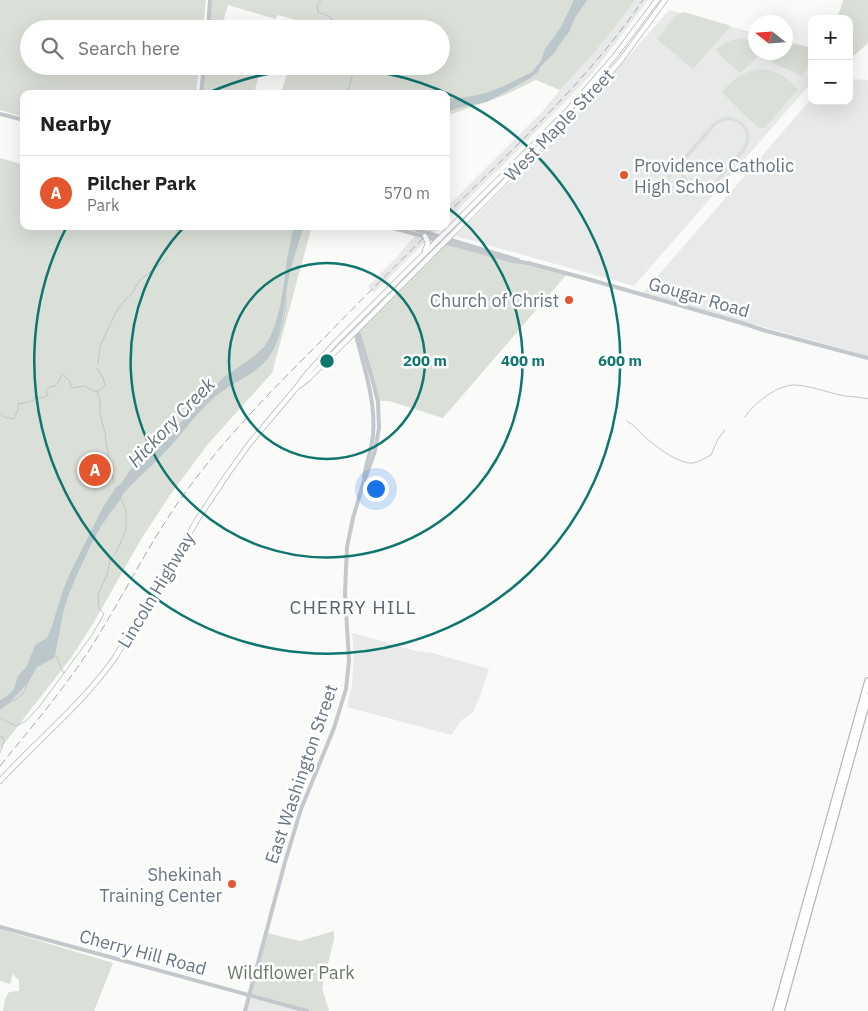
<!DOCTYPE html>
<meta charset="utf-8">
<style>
:root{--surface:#fff;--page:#f6f6f6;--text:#202124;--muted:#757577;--line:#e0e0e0;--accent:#e4572e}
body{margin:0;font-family:"IBM Plex Sans",sans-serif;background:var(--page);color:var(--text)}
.controls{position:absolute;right:15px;top:15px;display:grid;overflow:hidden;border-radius:10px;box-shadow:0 5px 20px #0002}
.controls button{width:45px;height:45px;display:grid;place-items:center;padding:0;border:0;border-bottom:1px solid var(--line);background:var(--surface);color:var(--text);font:25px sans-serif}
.compass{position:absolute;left:748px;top:15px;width:45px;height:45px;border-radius:50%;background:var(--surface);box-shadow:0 5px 20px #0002;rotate:287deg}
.you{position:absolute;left:375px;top:488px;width:18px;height:18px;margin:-12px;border:4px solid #fff;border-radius:50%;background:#1a73e8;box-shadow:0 0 0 8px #1a73e833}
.badge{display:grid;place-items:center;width:32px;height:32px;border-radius:50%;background:var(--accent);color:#fff;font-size:16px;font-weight:700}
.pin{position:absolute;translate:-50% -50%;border:2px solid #fff;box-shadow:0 1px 5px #0006}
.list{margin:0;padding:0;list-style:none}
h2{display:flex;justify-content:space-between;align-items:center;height:65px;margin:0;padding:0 20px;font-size:21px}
h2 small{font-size:16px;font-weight:400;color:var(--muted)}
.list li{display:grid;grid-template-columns:32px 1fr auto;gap:15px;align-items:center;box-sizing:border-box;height:75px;padding:0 20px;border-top:1px solid var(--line)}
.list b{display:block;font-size:19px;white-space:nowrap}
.list p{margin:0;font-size:16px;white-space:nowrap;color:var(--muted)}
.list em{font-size:16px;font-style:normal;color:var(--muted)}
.icon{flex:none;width:28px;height:28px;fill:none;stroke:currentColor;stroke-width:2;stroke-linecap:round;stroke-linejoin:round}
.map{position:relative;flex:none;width:868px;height:1011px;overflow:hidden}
.search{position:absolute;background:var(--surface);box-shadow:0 5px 20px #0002;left:20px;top:20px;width:430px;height:55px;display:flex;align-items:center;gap:12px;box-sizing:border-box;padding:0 18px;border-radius:28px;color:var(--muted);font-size:19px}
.panel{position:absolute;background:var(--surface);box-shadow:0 5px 20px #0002;left:20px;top:90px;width:430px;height:140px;border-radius:10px}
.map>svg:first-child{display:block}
.built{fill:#e8e9e9}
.green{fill:#dadfd7;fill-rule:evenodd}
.water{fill:#bbc7cb}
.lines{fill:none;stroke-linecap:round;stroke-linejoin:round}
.stream{stroke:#bbc7cb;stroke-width:1}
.primary-casing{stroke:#b5babe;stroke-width:6}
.motorway-casing{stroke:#b4b9bd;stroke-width:8}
.tertiary{stroke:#c3c8cc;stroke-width:4}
.primary{stroke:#fff;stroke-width:4.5}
.motorway{stroke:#fff;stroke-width:5.5}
.rail{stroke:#a2aab0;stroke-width:1;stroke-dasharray:8 4;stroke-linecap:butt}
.ring{fill:none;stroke:#0f766e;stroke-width:2.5}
.poi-dot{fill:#e4572e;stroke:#fff;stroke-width:2}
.labels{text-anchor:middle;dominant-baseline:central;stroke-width:5;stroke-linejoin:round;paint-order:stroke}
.street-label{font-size:18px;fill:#657683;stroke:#fff}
.poi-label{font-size:18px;fill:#657683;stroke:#fff;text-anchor:end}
.park-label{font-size:18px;fill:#687a64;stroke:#fff}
.water-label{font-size:19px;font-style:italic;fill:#60757c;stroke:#fff}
.neighbourhood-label{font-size:19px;letter-spacing:1px;fill:#57646e;stroke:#fff}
.centre{fill:#0f766e;stroke:#fff;stroke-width:2.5}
.ring-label{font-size:15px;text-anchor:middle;font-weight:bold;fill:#0f766e;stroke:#fff;stroke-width:5;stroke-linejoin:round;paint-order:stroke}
</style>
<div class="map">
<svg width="868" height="1011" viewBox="0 0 868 1011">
<rect width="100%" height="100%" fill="#fafaf8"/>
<!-- built -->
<g class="built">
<path d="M635,0H648L625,31L590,76L518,150L446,221V208L542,112L560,90L595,52L618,23Z"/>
<path d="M669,10L755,33L756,52H786V41L812,48V82L634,286L456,236L577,115Z"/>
<path d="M849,79L868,80V356L643,293L812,98V101H849Z"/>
<path d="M428,226H441L374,293L368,286L397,257L410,241Z"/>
<path d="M352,633L416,651L433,653L489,669L480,696L473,712L462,720L451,735L347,707L352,685L354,652Z"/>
<path d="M251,996L303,1011H246Z"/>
</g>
<!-- green -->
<g class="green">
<path d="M0,0H206L203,29H29V66H199L196,94H24V117L0,110Z"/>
<path d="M212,0H635L618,23L595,52L560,90L536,80L505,95L446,116V94H281L289,66H441V29H300L302,22L278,15L275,19L228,5L221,29H209Z"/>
<path d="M843,0H868V43L849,60V19H837Z"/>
<path d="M684,12L731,26L693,69L657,39C665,30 672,15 684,12Z"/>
<path d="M736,39C743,38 749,39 755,43L756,52L762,53L741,72H738L715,50L726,42Z"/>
<path d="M795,44L812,48V60L802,76L771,62L778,53L786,52V47Z"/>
<path d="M205,66H243L260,71L255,89L270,94H202Z"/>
<path d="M758,69C778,70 784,76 798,89L765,128H759L743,114L722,92C735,78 739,74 758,69Z"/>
<path d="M726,117C741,117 754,130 748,146C744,154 716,185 708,189C702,191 695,190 690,186C682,182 680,174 680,166L670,178L667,176L712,124L719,119ZM730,120C735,121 740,123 743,128C753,143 735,157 726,167C721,173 715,183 707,186C700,188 691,185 687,179C683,173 683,167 686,160L716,125L723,121Z"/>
<path d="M0,158L24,165V226H312L272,373L208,444L170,495L140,541L94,622L71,658L0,749Z"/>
<path d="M445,244L567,274L443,418L389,401H379L358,331Z"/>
<path d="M0,929L113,963L94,1011H3L5,999L9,992L19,991V980L14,976L13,973L10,984L0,981Z"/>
<path d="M334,931V939L322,988L329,1011H310L251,994L267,933L300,941Z"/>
</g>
<!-- water -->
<g class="water">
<path d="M574,0H587L575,18L569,32L559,45L555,52L541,66L538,72L529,79L487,102L457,108L446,112V99L468,97L486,93L504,86L532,72L541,61L545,49L561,27Z"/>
<path d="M294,226H304C298,244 292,263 288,281C284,303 282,336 270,355C257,375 234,381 216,396C197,412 183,433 166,451C152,466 136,479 123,494C121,501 110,512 106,519C99,528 94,539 89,549C80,568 68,593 63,613C60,628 58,643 54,658L37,667L28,683L9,703L0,710V700L7,696L14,689L18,676L27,666L35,645L47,638L52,626L63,590L70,573L103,507L116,487L120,485L131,469L168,436L224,377L252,358L264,347L269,339L275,325L280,307L284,284L287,258Z"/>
</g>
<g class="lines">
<!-- stream -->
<g class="stream">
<path d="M321,0L317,5L318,12L331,17L332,20L329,29"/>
<path d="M342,66L343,71H344L347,69L353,72L350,85L347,91V94"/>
<path d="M266,360C279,345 286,315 286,296"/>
<path d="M98,364L100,346L118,308L126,299L133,292L139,281L167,258"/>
<path d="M63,375L70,381L71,388L85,386C93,392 98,394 105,385L103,378L97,368"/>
<path d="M97,391L100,400V414L105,433L106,443L114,483"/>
<path d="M0,413L4,417L14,419L18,410V404L33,401L35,397L42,398L48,395L46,391L49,387L55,386L59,381L61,376"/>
<path d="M745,417C754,403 778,384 796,385C812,386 829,393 845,396C853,397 860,397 868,399"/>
<path d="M627,421C634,425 639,431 645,437C655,446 678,464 693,463C699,462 705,458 711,455L718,439L725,430"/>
<path d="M55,655C60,661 59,666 64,673"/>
<path d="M4,705C14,701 26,695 27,684"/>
<path d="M0,718L16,726L26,721L39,707L92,635L104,614L99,608L98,594L107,575L110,560L116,553L126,530V511L121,499"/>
<path d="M0,737H3L4,742L0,753"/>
</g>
<defs>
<g id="primary">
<path d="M425,251L428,243L425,236"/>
<path d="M300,385L308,379L582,104L621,60L665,0"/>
<path d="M0,781C38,739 84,703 116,656L199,517L227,475L250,443L297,387L305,376L334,344L569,109L615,56L657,0"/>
</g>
<g id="motorway">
<path d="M776,1011L868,681"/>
<path d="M781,1011L868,697"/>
</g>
</defs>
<!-- primary casing -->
<use href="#primary" class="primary-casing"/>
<!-- motorway casing -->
<use href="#motorway" class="motorway-casing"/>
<!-- tertiary -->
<g class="tertiary">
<path d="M208,29L210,0"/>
<path d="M201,94L204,66"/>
<path d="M0,114L24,120"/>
<path d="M386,226L513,261L528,263L584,278L742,323L763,330L868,358"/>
<path d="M404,226L518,260"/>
<path d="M356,331V335C364,368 376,401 373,435C372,449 366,463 364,477"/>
<path d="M0,927L307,1011"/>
<path d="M245,1011L285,862L301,809L334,728L346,689L349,661L345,593L347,547L353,518L363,484L375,451L379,428L378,402L373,382L359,334L352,326"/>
</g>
<!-- primary -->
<use href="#primary" class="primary"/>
<!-- motorway -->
<use href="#motorway" class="motorway"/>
<!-- rail -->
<g class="rail">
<path d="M446,215C515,147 588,80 643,0"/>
<path d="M0,766C31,728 63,690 90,649C125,594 153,534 193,482C233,429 279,383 326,336C362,299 399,263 435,226"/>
</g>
</g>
<!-- distance rings -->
<g class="ring">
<circle cx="327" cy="361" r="98"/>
<path d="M446 206A196 196 0 1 1 184 227"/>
<path d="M208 93A293 293 0 1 1 66 228"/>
</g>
<!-- markers -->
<g class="poi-dot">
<circle cx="624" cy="175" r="5"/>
<circle cx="569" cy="300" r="5"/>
<circle cx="232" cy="884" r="5"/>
</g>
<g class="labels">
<!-- street labels -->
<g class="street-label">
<text transform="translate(559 125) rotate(-46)">West Maple Street</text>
<text transform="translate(699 297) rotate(16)">Gougar Road</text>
<text transform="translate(156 590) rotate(-59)">Lincoln Highway</text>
<text transform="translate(301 774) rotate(-71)">East Washington Street</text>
<text transform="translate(143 952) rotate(15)">Cherry Hill Road</text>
</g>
<!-- poi labels -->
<g class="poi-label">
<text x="634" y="165" text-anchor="start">Providence Catholic<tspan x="634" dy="21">High School</tspan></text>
<text x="559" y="300">Church of Christ</text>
<text x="222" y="874">Shekinah<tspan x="222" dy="21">Training Center</tspan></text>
</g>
<!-- park labels -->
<g class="park-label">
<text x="291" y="972">Wildflower Park</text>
</g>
<!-- water labels -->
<g class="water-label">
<text transform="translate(171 422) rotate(-46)">Hickory Creek</text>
</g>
<!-- neighbourhood labels -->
<g class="neighbourhood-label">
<text x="353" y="607">CHERRY HILL</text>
</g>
</g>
<circle cx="327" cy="361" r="8" class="centre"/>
<g class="ring-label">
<text x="425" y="366">200 m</text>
<text x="523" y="366">400 m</text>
<text x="620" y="366">600 m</text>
</g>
</svg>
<div class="controls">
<button>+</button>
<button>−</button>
</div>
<svg class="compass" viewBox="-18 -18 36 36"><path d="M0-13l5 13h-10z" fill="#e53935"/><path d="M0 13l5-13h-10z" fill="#757577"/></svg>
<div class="you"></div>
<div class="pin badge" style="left:95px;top:470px">A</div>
<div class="search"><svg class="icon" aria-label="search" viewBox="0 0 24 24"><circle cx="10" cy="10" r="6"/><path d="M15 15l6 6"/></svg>Search here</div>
<section class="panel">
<h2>Nearby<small></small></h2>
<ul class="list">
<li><span class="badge">A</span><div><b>Pilcher Park</b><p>Park</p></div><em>570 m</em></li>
</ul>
</section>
</div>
